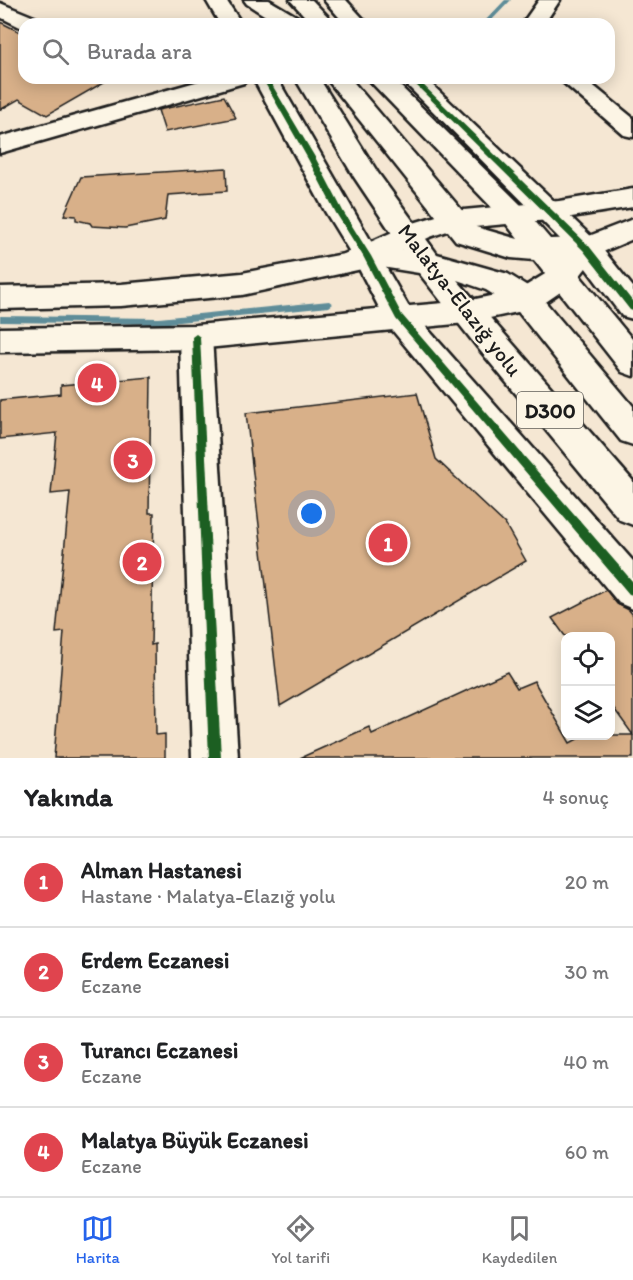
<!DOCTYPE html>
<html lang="tr">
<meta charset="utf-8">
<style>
:root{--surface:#fff;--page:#f2f2f2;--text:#202124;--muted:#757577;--line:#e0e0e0;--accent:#2563eb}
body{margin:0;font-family:Itim,sans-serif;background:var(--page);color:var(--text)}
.controls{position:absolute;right:18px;bottom:18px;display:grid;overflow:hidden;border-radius:12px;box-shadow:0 3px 15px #0003}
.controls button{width:54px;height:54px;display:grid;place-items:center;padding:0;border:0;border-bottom:2px solid var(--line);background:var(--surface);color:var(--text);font:30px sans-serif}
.you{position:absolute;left:312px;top:514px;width:21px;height:21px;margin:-15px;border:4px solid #fff;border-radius:50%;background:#1a73e8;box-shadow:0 0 0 9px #1a73e833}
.badge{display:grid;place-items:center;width:39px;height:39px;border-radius:50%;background:var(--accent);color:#fff;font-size:20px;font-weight:700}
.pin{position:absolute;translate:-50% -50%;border:3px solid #fff;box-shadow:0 2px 6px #0006}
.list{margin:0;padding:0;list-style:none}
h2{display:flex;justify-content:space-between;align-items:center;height:78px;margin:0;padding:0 24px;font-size:26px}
h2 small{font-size:20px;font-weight:400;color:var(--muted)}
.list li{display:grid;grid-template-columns:39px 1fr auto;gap:18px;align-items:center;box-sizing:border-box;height:90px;padding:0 24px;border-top:2px solid var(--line)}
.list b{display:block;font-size:22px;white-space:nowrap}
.list p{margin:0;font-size:20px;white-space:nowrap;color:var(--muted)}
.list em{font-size:20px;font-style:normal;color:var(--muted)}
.icon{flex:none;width:33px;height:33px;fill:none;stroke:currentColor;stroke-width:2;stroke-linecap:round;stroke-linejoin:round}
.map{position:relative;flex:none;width:633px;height:758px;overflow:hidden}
.search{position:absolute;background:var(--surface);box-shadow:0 3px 15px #0003;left:18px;right:18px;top:18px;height:66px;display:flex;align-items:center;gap:15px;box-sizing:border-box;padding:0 21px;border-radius:18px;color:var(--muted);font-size:22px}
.sheet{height:438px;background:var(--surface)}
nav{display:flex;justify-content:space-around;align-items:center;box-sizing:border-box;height:84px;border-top:2px solid var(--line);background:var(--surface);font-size:16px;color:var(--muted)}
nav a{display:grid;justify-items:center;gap:3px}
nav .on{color:var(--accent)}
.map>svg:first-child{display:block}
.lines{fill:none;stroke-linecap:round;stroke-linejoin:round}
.stream{fill:#5f8d99;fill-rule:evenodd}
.building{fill:#d8b089;stroke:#1c1c1c;stroke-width:1.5}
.minor-casing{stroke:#1c1c1c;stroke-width:5}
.major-casing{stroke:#1c1c1c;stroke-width:5}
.highway-casing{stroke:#1c1c1c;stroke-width:5}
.minor{fill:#fcf5e5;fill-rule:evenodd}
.major{fill:#fcf5e5;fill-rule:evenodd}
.highway{fill:#fcf5e5;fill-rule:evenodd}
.cycleway-casing{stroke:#fcf5e5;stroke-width:4}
.cycleway{fill:#1b5e20;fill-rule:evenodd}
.labels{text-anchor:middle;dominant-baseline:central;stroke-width:4.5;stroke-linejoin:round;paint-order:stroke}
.shield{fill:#fcf5e5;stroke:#5f5d58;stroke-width:1.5}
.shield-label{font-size:21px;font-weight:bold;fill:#1c1c1c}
.street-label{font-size:22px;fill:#1c1c1c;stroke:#fcf5e5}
</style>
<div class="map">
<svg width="633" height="758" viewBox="0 0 633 758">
<rect width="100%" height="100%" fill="#f5e7d3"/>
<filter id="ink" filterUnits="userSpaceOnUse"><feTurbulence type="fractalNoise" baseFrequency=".0167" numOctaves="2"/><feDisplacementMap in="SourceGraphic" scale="12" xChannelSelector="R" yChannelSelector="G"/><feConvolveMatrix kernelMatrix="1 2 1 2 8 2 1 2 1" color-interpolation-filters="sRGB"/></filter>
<g filter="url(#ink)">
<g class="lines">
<!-- stream -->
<g class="stream">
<path d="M505,0H511L488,24H482Z"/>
<path d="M329,301L333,304L329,307L159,324L0,322V316L159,318Z"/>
</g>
</g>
<!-- building -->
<g class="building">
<path d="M0,22L24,34V78H111L47,115L19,99L0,110Z"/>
<path d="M224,96L236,118L165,132L158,110Z"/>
<path d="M226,168L227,191L168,195L165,220L125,228L92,226L90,223L76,220V216L64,215L81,177Z"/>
<path d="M151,377L149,513H154L151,645L155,644L156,735L165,734V758H54L64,632L56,633L70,492L51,494L57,433L0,439V400L61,394V385Z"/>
<path d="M417,393L436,459L505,524L526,561L280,706L246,413Z"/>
<path d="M606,590L617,604L629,610L633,615V758H300L369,727L372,734L507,672L517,688L534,681L570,743L585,735H633L610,703V636H565L552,618Z"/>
</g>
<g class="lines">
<defs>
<g id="minor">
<path d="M206,0H226L242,24H220Z"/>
<path d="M324,0H346L368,24H345Z"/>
<path d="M539,0H560L544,24H522Z"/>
<path d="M0,3L39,19L42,24H24V29L0,17Z"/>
<path d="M210,78H248L244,83L0,153V137Z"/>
<path d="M253,78H277L410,309L633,561V609L619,603L388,325L353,257L326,213Z"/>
<path d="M400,78H425L596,241L633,287V319L622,316L576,255Z"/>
<path d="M558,78H584L633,118V137L624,135Z"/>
<path d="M196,325L207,329L212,337L238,758H192L180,337L185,329Z"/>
</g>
<g id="major">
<path d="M633,189V207L559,219L453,229L430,237L362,269L242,295L121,306L0,309V287L121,284L242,273L344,254L410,224L453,211L559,201Z"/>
<path d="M633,219V239L596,255L575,282L537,308L466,323L196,349L0,352V328L196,325L466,301L519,290L555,268L576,241Z"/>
</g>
<g id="highway">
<path d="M244,0H269L301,19L304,24H278L247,4Z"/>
<path d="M290,0H312L335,24H312Z"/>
<path d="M295,78H319L378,173L437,254L508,274L537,292L633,406V445L621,441L515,308L486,290L457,280L633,481V525L620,520L478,348L419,273L357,263L352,256L357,249L367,246L403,250L354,177Z"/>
<path d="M326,78H350L476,227L518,239L501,217L367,78H392L521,205L550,239L586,238L596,241L600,248L596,255L566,259L633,340V376L622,372L534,260L511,258L456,241Z"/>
</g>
</defs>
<!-- minor casing -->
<use href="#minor" class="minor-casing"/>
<!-- major casing -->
<use href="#major" class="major-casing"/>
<!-- highway casing -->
<use href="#highway" class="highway-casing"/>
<!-- minor -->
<use href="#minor" class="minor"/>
<!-- major -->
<use href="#major" class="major"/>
<!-- highway -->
<use href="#highway" class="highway"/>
<defs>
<g id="cycleway">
<path d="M262,78H268L316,159L344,213L371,256L402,315L633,582V595L629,594L396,319L363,256L336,213L308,159Z"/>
<path d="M409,78H416L589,246L633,302V311L630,310L583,250Z"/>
<path d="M196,334L200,337L221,758H209L192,337Z"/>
</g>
</defs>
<!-- cycleway casing -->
<use href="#cycleway" class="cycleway-casing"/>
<!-- cycleway -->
<use href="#cycleway" class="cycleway"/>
</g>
</g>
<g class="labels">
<!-- shield labels -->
<rect class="shield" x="517" y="392" width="66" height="36" rx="4.5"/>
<g class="shield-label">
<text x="550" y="410">D300</text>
</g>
<!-- street labels -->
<g class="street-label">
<text transform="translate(460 300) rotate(52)">Malatya-Elazığ yolu</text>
</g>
</g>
</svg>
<div class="controls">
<button><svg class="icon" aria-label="locate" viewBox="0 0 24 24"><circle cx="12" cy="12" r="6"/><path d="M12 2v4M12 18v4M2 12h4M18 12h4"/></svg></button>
<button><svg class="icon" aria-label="layers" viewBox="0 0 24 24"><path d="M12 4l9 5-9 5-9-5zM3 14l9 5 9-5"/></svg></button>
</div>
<div class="you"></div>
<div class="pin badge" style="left:388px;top:543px;background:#e0444e">1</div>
<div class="pin badge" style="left:142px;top:562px;background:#e0444e">2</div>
<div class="pin badge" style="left:133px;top:460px;background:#e0444e">3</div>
<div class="pin badge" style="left:97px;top:383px;background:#e0444e">4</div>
<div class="search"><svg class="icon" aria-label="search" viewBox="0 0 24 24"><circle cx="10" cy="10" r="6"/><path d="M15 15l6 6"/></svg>Burada ara</div>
</div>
<section class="sheet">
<h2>Yakında<small>4 sonuç</small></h2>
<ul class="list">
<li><span class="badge" style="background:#e0444e">1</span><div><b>Alman Hastanesi</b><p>Hastane · Malatya-Elazığ yolu</p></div><em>20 m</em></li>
<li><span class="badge" style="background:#e0444e">2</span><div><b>Erdem Eczanesi</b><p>Eczane</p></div><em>30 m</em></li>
<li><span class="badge" style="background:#e0444e">3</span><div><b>Turancı Eczanesi</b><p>Eczane</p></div><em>40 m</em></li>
<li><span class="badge" style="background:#e0444e">4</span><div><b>Malatya Büyük Eczanesi</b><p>Eczane</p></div><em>60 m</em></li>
</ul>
</section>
<nav>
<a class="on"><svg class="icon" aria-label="map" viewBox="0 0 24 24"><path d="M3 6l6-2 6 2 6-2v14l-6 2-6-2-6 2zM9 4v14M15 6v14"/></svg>Harita</a>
<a><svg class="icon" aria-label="directions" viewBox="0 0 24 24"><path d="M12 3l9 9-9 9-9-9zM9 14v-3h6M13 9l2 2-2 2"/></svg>Yol tarifi</a>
<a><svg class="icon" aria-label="saved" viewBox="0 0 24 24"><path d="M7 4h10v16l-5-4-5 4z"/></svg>Kaydedilen</a>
</nav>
